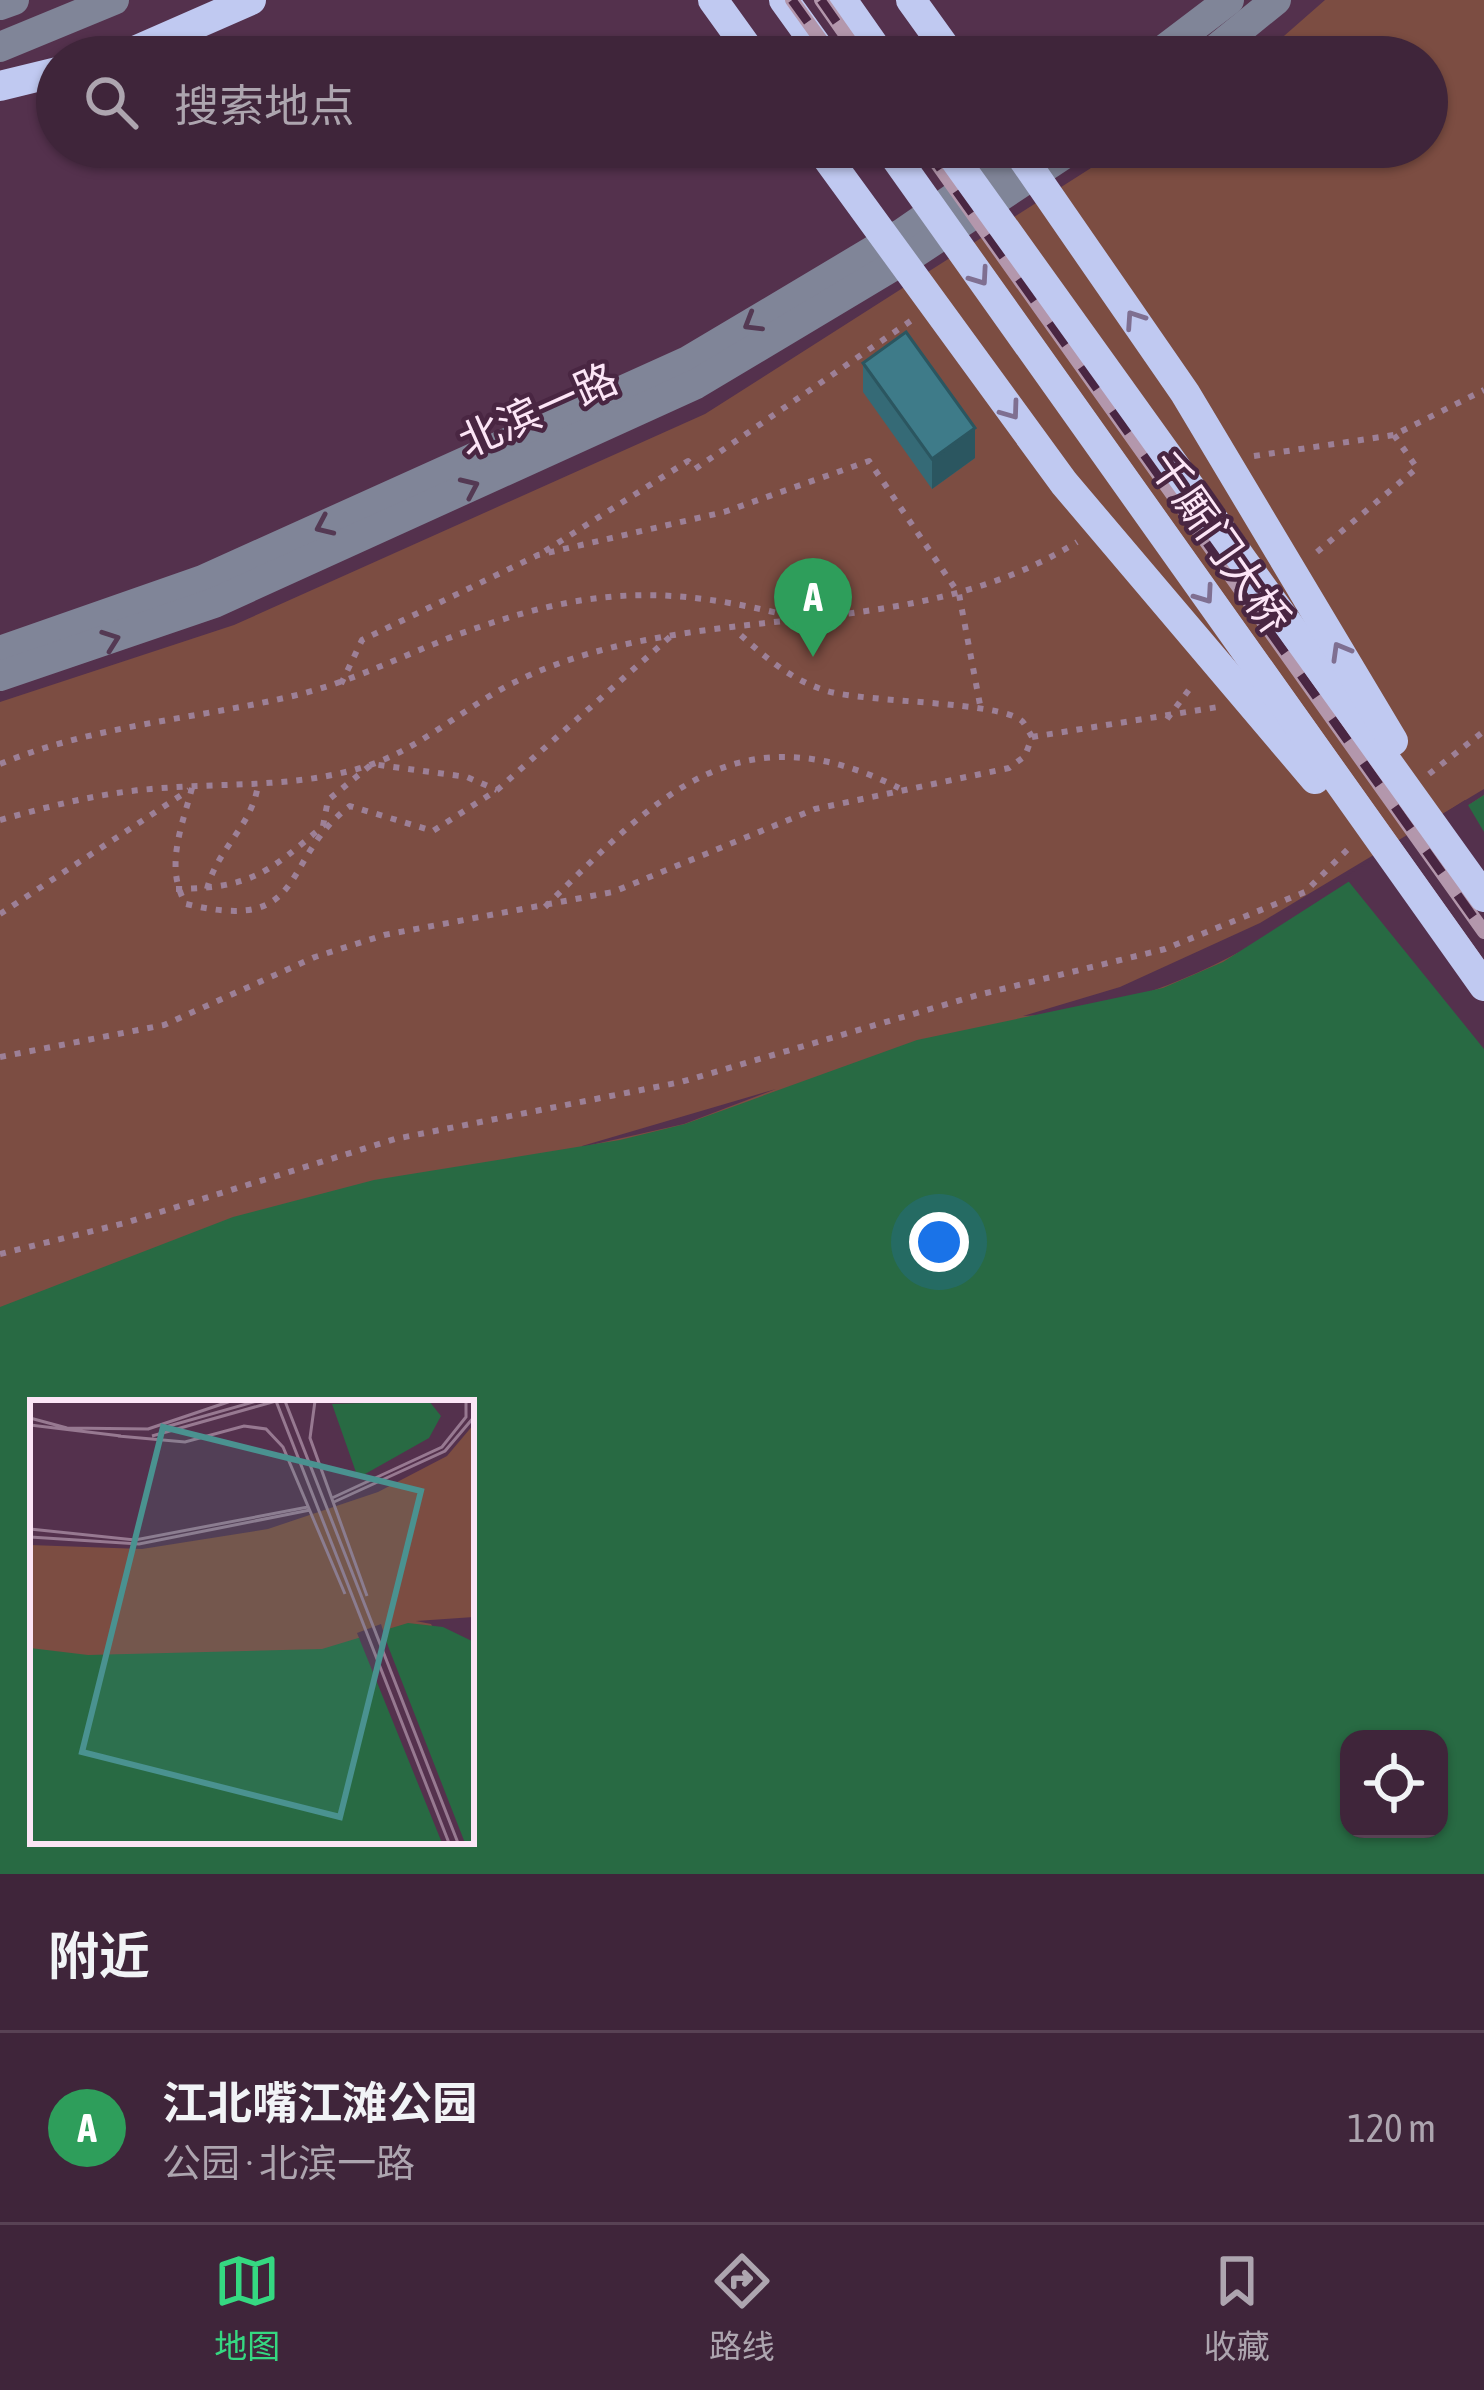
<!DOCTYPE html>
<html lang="zh">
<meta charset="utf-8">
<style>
:root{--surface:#3f253a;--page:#4a3145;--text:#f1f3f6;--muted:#ada5af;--line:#584254;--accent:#35d881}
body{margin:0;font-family:"Asap Condensed","Noto Sans SC",sans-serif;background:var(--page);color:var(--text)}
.controls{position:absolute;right:36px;bottom:36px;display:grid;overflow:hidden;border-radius:24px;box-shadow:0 3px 9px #0004}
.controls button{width:108px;height:108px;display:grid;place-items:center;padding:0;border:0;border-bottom:3px solid var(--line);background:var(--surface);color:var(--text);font:60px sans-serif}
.you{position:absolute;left:939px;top:1242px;width:42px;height:42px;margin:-30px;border:9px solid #fff;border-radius:50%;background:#1a73e8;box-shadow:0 0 0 18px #1a73e833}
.badge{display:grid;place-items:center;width:78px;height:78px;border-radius:50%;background:var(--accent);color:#fff;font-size:39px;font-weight:700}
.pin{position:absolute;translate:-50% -99px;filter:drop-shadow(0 3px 6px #0008)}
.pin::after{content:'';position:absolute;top:63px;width:42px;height:36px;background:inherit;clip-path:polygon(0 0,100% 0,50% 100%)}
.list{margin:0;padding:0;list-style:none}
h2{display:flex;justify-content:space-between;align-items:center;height:156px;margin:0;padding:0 48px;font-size:51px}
h2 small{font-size:39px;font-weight:400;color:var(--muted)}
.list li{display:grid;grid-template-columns:78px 1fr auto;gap:36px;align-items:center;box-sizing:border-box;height:192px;padding:0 48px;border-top:3px solid var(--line)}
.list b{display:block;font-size:45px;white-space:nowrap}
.list p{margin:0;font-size:39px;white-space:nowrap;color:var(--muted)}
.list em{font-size:39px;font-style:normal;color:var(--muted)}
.icon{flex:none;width:66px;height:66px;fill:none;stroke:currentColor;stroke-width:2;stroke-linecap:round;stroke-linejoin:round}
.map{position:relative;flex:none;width:1484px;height:1874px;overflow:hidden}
.search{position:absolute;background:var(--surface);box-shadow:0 3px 9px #0004;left:36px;right:36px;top:36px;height:132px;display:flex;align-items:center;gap:30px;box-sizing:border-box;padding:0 42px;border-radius:66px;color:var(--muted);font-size:45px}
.sheet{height:348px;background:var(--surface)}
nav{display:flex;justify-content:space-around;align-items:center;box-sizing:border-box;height:168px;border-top:3px solid var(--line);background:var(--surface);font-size:33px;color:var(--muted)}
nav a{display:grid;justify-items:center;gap:6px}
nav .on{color:var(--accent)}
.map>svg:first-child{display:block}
.green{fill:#7c4d42;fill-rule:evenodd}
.water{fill:#286a43;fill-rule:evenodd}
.pier{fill:#54314d}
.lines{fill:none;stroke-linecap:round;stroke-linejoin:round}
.path{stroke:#9d8097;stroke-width:6;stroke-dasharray:6 9;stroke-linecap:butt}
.minor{stroke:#808598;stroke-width:30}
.major{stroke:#c0c9f1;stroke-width:30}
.rail-casing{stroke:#b397ac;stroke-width:14}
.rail{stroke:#492642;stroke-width:9;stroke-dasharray:27;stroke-linecap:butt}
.major-bridge{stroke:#c0c9f1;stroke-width:30}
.wall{fill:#356a76}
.shaded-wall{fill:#2b5660}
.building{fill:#3e7b89;stroke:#2b5660;stroke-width:3}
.oneway{stroke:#7f6f91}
.oneway2{stroke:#543953}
.labels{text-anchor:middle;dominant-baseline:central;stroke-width:9;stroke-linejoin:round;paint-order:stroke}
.street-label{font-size:42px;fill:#fce5f6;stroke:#492642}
.inset-road{fill:none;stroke:#977991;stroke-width:3}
.view{fill:#4a9290;fill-opacity:0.15;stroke:#4a9290;stroke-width:6}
.inset-edge{fill:none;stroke:#fce5f6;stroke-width:6}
</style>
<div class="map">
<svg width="1484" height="1874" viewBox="0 0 1484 1874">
<rect width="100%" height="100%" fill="#54314d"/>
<!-- green -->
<path class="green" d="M1325,0H1484V789L1260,923L1120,987L1023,1016C1197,1011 1344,885 1484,795V1874H0V702L234,625L705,414L1124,147H1427V57H1260ZM776,1089L684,1124L582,1147V1146ZM33,1403H471V1841H33ZM1349,1739H1439V1829H1349Z"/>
<!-- water -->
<path class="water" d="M1484,795V1874H0V1307L233,1217L374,1180L620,1140L685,1124L917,1040L1163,988L1223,962ZM33,1403H471V1841H33ZM1349,1739H1439V1829H1349Z"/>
<!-- pier -->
<path class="pier" d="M1465,800L1484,832V1049L1345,877Z"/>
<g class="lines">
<!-- path -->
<g class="path">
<path d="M1254,456L1394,435L1484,390"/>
<path d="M545,551L688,461L695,469L912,320"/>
<path d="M1317,552L1417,468L1394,435"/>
<path d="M341,684L362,640L538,555L724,512L869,461L959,594L981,710"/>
<path d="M1167,719L1194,683"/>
<path d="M1032,737L1218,707"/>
<path d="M0,764C97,724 200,719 301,694C355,680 402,656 454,636C587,587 665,583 801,619"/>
<path d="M1429,774L1484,731"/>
<path d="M192,788C182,826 164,868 186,904C311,934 278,860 350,806L433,831L497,790L671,636"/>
<path d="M0,820C50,806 100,793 151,789C225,782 295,789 367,766C419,749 461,710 509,685C552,663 599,649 646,640C793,611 945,624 1077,542"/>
<path d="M176,889C251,888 268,873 323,826L328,800L372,764L467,777L497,790"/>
<path d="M207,889C217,849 252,826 258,785"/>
<path d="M545,907C655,798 737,707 899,788"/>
<path d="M0,914L189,790"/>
<path d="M0,1057L164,1025L315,957L384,935L613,892L815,809L1009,768L1025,756L1032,737C1031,735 1023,721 1022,721C999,701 868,703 827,691C788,679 763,655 734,629"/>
<path d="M0,1254L125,1223L395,1139L681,1082L978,995L1165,949L1305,892L1349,848"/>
</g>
<!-- minor -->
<g class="minor">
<path d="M0,5L14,0"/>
<path d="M0,47L114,0"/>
<path d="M1154,57L1229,0"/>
<path d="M1206,57L1276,0"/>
<path d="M0,651L203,580L688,361L901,234L1027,147"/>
<path d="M0,676L214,603L696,384L915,253L1075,147"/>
</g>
<!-- major -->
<g class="major">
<path d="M713,0L754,57"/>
<path d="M784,0L825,57"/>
<path d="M842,0L882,57"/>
<path d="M911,0L952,57"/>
<path d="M121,57L251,0"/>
<path d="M0,86L57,72"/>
</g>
<defs>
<g id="rail">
<path d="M792,0L833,57"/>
<path d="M821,0L861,57"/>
<path d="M897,147L1484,972"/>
<path d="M925,147L1484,932"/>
</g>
</defs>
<!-- rail casing -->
<use href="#rail" class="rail-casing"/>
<!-- rail -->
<use href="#rail" class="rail"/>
<!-- major-bridge -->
<g class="major-bridge">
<path d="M819,147L1064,483L1315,779"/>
<path d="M888,147L1484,986"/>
<path d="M946,147L1484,897"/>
<path d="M1015,147L1185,393L1393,741"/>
</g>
</g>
<!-- wall -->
<path class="wall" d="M863,363L975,458L932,489L863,392Z"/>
<!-- shaded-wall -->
<path class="shaded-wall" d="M975,428V458L932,489V459Z"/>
<!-- building -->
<path class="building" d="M906,332L975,428L932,459L863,363Z"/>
<!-- one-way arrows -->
<defs><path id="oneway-chevron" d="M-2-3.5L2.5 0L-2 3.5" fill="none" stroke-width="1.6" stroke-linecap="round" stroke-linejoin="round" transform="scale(3)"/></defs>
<g class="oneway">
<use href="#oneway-chevron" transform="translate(980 277) rotate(55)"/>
<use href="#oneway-chevron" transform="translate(1134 319) rotate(-124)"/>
<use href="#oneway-chevron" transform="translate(1011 411) rotate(54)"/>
<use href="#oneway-chevron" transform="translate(1205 595) rotate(55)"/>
<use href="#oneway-chevron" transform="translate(1340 651) rotate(-120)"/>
</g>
<g class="oneway2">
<use href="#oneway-chevron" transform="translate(752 323) rotate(149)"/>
<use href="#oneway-chevron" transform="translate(470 487) rotate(-24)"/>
<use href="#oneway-chevron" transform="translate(324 526) rotate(156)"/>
<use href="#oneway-chevron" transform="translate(111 640) rotate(-20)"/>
</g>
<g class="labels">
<!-- street labels -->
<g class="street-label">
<text transform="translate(538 410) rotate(-24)">北滨一路</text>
<text transform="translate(1220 542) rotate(55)">千厮门大桥</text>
</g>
</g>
<!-- overview -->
<g transform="translate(30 1400)">
<rect width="444" height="444" fill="#54314d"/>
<path d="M444,24V217L386,221L401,224L444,303L0,443V145L112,149L238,129L348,92L417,56Z" fill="#7c4d42"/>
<path d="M399,1L411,16L399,38L328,78L302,4ZM378,223L413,227L444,242V443H0V248L58,255L292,249Z" fill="#286a43"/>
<path d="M351,224L358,246L435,443H412L327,233Z" fill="#54314d"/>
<path class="inset-road" d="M246,1L419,443M255,1L428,443M285,1L280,38L337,196M0,18L37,28L119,29M0,25L91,36M132,28L227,1M118,29L201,1M88,36L155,42L214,26L236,29L253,47L315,194M122,36L246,1M302,98L412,47L436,17V1M304,102L415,51L444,17M0,129L105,140L278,107M0,137L109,144L280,110"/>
<path class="view" d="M133,27L391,91L310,417L52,352Z"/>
<rect width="444" height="444" class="inset-edge"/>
</g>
</svg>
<div class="controls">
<button><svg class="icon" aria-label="locate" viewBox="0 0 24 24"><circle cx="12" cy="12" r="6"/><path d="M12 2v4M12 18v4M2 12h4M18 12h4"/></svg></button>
</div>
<div class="you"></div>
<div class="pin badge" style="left:813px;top:657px;background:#2e9e5b">A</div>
<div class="search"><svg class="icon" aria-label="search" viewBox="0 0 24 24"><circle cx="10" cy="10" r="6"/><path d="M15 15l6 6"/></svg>搜索地点</div>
</div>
<section class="sheet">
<h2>附近<small></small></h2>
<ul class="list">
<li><span class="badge" style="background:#2e9e5b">A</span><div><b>江北嘴江滩公园</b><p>公园 · 北滨一路</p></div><em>120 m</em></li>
</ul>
</section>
<nav>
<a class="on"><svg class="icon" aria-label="map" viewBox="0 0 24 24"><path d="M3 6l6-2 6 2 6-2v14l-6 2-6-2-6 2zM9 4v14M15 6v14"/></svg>地图</a>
<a><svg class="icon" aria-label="directions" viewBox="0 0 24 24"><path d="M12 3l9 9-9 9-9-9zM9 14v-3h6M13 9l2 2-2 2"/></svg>路线</a>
<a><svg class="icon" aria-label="saved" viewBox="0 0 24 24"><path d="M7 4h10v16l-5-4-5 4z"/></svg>收藏</a>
</nav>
